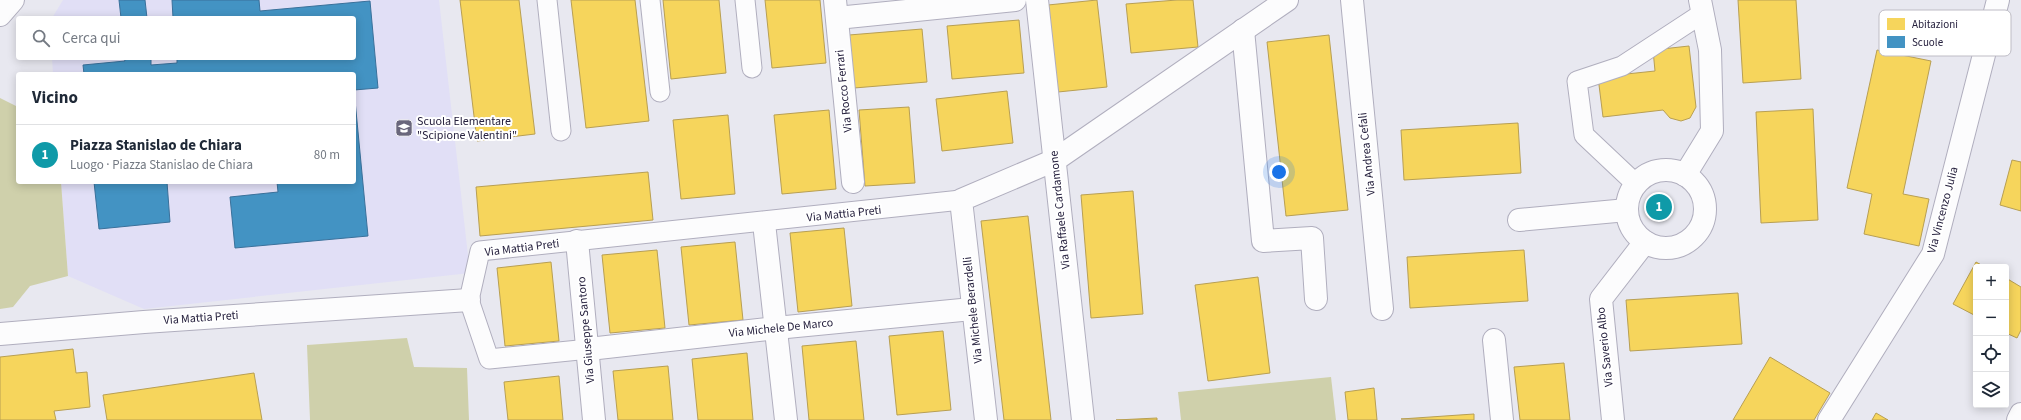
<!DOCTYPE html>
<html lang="it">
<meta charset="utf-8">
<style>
:root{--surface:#fff;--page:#f2f2f3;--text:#1f2937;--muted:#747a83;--line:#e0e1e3;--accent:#d93025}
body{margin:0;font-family:"Source Sans 3",sans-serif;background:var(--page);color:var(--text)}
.controls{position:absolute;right:12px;bottom:12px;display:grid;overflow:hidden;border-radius:4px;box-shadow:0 2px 10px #0003}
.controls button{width:36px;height:36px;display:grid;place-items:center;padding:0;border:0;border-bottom:1px solid var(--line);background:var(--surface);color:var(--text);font:20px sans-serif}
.you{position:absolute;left:1279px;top:172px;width:14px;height:14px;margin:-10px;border:3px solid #fff;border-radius:50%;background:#1a73e8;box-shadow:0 0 0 6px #1a73e833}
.badge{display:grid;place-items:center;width:26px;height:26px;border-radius:50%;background:var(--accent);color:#fff;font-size:13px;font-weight:700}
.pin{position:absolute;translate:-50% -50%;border:2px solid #fff;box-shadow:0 1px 4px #0006}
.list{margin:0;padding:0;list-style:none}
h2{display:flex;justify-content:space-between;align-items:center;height:52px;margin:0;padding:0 16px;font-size:17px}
h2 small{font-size:13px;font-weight:400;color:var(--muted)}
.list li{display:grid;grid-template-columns:26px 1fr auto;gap:12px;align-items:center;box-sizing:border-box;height:60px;padding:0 16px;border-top:1px solid var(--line)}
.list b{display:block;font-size:15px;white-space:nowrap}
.list p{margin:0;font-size:13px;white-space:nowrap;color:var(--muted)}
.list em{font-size:13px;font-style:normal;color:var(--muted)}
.icon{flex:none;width:22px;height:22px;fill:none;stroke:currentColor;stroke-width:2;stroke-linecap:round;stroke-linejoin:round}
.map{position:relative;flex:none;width:2021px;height:420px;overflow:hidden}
.search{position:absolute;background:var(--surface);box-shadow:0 2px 10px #0003;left:16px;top:16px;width:340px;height:44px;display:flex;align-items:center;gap:10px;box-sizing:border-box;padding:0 14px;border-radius:4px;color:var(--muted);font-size:15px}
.panel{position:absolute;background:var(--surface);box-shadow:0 2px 10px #0003;left:16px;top:72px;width:340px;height:112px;border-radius:4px}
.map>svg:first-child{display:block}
.built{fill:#e1dff6}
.green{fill:#cfd0ab}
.homes{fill:#f6d55c;stroke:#b89f53}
.schools{fill:#4393c3;stroke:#3a719b}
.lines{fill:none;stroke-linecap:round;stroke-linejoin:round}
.lane-casing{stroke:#b0aebe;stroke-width:21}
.street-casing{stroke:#b0aebe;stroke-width:24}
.primary-casing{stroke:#b0aebe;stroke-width:24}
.lane{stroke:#fcfcfd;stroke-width:19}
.street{stroke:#fcfcfd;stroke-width:22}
.primary{stroke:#fcfcfd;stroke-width:22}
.labels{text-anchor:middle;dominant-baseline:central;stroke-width:4;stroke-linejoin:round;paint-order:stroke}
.street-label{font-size:12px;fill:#26213e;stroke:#fff}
.poi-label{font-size:12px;fill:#26213e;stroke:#fff;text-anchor:start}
.key{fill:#fff;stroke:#bebcc5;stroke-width:1}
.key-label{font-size:11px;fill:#26213e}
</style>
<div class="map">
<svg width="2021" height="420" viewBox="0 0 2021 420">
<rect width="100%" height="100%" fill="#e8e8f0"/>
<!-- built -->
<path class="built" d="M63,0H439L470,273L144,309L68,276L61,182H354V74H53L52,58H354V18H52Z"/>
<!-- green -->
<g class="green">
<path d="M0,98L18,107V182H61L68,276L30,286L13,307L0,309Z"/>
<path d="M407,338L414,367L467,368L469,420H310L307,345Z"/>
<path d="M1331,377L1336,420H1181L1178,392Z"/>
</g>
<!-- homes -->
<g class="homes">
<path d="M460,0H519L535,134L477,141Z"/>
<path d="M571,0H635L649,121L586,128Z"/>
<path d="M663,0H719L726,73L671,79Z"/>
<path d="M765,0H820L826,63L772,68Z"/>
<path d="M1097,0L1107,87L1058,92L1048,5Z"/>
<path d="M1177,0H1193L1198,47L1131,53L1126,4Z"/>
<path d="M1738,0H1796L1801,79L1743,83Z"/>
<path d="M1019,20L1024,73L952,79L947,26Z"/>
<path d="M922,29L927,82L854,88L849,35Z"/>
<path d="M1329,35L1348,210L1286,216L1267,42Z"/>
<path d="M1689,46L1696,107L1690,118L1681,121L1670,118L1663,110L1603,117L1598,77L1655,71L1653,50Z"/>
<path d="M1877,50L1931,61L1903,194L1929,199L1919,246L1864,234L1872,194L1847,188Z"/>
<path d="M1007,91L1013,143L942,151L936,99Z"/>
<path d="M909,107L915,183L865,186L859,110Z"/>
<path d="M1813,109L1818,220L1761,223L1756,112Z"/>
<path d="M829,110L836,189L782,194L774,115Z"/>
<path d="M728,115L735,194L681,199L673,120Z"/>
<path d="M1518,123L1521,173L1404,180L1401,130Z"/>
<path d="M2012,160L2021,162V211L2000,205Z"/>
<path d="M648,172L653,220L480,236L476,187Z"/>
<path d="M1133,191L1143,314L1091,318L1081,195Z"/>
<path d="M1028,216L1051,420H1004L981,221Z"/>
<path d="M844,228L852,306L798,312L790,233Z"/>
<path d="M735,242L743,320L689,325L681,247Z"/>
<path d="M657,250L665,328L610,333L602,255Z"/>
<path d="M1524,250L1528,301L1410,308L1407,257Z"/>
<path d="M551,262L559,341L505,346L497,268Z"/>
<path d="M1976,262L1985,267H1976V316L1953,304Z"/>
<path d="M1258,277L1270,373L1208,381L1195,285Z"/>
<path d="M2006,278L2021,287V330L2017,338L2006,333Z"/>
<path d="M1738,293L1742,344L1630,351L1626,300Z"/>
<path d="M943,331L951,410L897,415L889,336Z"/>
<path d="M856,341L864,420H809L802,346Z"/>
<path d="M73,349L76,373L87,372L90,407L54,411L56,420H0V357Z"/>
<path d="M747,353L753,420H698L692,359Z"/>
<path d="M1770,357L1830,393L1814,420H1733Z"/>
<path d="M1564,363L1570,420H1520L1514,367Z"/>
<path d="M668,366L673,420H618L613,371Z"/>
<path d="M254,373L262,420H107L103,395Z"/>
<path d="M559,376L563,420H508L504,382Z"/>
<path d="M1374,388L1377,420H1348L1345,392Z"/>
<path d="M1876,413L1888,420H1872Z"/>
<path d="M1474,414V420L1401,419Z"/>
<path d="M1157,418V420H1116Z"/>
</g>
<!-- schools -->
<g class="schools">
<path d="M119,0H145L147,18H121Z"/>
<path d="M172,0H259L260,11L370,1L378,88L354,90L368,236L235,248L230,197L278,192L277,182H354V74H84L83,65L125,61L124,58H151V65L177,63V58H354V18H173Z"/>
<path d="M94,182H167L170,222L99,229Z"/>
</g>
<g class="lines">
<defs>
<g id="lane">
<path d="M547,0L561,131"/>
<path d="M650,0L660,92"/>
<path d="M745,0L752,68"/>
<path d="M1636,184L1584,135L1577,81L1622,66L1703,13"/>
<path d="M589,349L489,359L469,300L480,251L961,200"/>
</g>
<g id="street">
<path d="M835,0L853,182"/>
<path d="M1037,0L1083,420"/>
<path d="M1352,0L1382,309"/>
<path d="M0,15L13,0"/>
<path d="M837,18L1015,0"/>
<path d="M1243,30L1263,241L1312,238L1316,299"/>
<circle cx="1666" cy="209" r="39"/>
<path d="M1685,175L1712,131L1710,50L1700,0"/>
<path d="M1519,220L1627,210"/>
<path d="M764,223L786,420"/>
<path d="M577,241L594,420"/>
<path d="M0,334L144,322L469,300"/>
<path d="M1494,340L1502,420"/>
<path d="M589,349L776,328L972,309"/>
<path d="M986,420L961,200L1055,160L1287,0"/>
<path d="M1613,420L1601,299L1645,242"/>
<path d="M1829,420L1933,254L1998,0"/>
</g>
<path id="primary" d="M2018,420L2021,414"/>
</defs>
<!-- lane casing -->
<use href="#lane" class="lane-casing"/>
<!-- street casing -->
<use href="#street" class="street-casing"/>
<!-- primary casing -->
<use href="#primary" class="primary-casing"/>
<!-- lane -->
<use href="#lane" class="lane"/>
<!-- street -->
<use href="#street" class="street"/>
<!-- primary -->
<use href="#primary" class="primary"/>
</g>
<!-- icons -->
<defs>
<symbol id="school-square" viewBox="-11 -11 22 22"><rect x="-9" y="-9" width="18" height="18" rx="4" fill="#6a677c" stroke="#fff"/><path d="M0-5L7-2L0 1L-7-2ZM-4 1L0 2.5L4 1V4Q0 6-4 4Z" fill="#fff"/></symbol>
</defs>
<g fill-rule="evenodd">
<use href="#school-square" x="394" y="118" width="20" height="20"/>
</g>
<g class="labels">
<!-- street labels -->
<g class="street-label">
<text transform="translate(844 91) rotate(-96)">Via Rocco Ferrari</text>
<text transform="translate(1367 154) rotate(-96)">Via Andrea Cefali</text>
<text transform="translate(1060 210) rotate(-96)">Via Raffaele Cardamone</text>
<text transform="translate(1943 210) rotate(-75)">Via Vincenzo Julia</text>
<text transform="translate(844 214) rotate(-6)">Via Mattia Preti</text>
<text transform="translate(522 248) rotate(-7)">Via Mattia Preti</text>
<text transform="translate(973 310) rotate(-96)">Via Michele Berardelli</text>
<text transform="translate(201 318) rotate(-4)">Via Mattia Preti</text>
<text transform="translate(781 328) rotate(-6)">Via Michele De Marco</text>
<text transform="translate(586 330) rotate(-95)">Via Giuseppe Santoro</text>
<text transform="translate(1605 347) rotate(-96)">Via Saverio Albo</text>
</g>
<!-- poi labels -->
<g class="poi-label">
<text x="417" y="121">Scuola Elementare<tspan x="417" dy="14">"Scipione Valentini"</tspan></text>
</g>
</g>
<!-- legend -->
<rect x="1879" y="10" width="132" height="46" rx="6" class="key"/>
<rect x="1887" y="18" width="18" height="12" fill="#f6d55c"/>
<rect x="1887" y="36" width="18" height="12" fill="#4393c3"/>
<g class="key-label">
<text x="1912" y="28">Abitazioni</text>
<text x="1912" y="46">Scuole</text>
</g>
</svg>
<div class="controls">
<button>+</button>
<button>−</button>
<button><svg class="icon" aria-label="locate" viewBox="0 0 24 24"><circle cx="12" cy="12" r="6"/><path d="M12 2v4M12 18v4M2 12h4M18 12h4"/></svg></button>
<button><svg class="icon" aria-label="layers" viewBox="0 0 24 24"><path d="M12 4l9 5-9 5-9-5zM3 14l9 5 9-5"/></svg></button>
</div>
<div class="you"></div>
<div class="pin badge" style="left:1659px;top:207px;background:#0f9aa8">1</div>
<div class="search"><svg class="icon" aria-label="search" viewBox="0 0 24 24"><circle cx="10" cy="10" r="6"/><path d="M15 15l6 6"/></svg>Cerca qui</div>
<section class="panel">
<h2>Vicino<small></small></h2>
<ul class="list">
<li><span class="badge" style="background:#0f9aa8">1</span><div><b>Piazza Stanislao de Chiara</b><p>Luogo · Piazza Stanislao de Chiara</p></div><em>80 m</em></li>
</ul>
</section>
</div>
